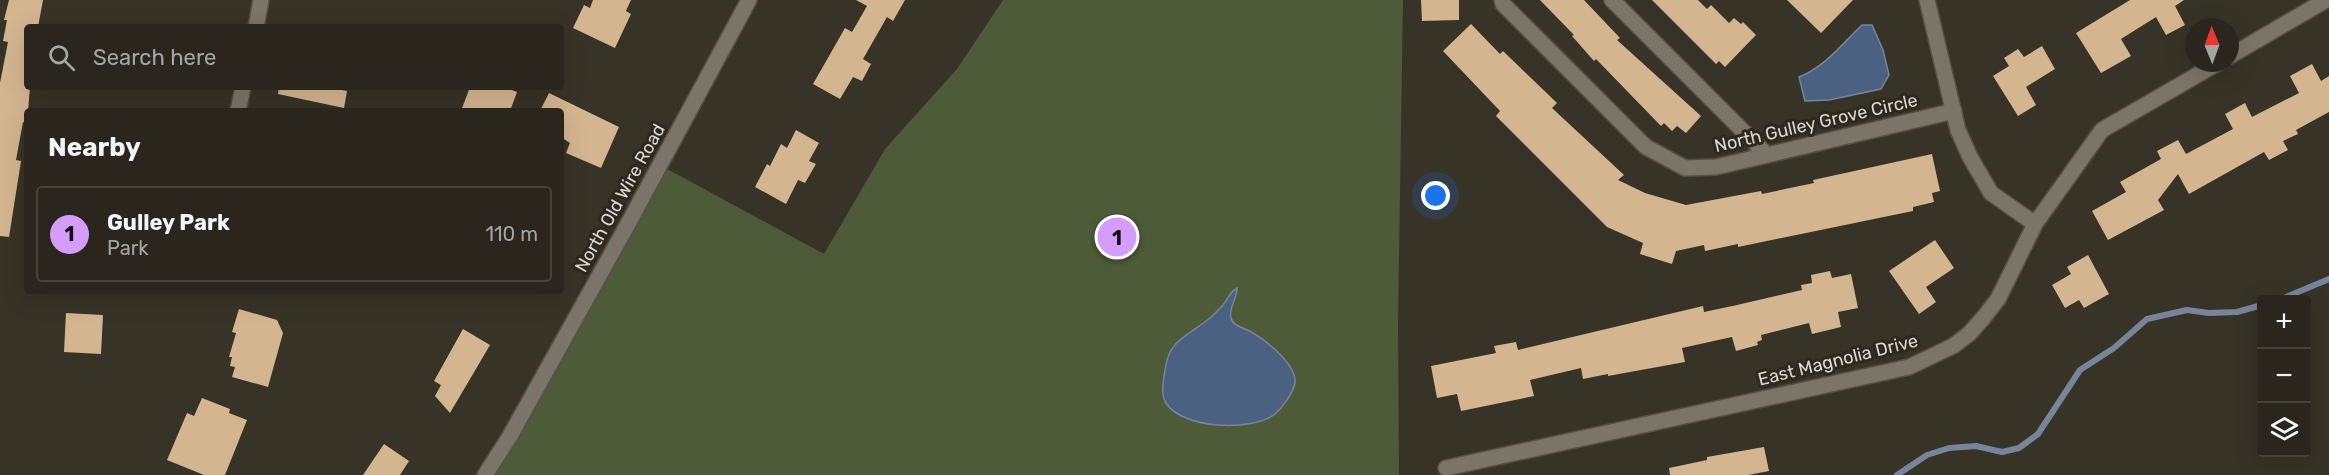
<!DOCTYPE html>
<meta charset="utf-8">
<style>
:root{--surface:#2a261d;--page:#36322a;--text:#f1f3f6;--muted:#a5a5a4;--line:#46433b;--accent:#d49cfb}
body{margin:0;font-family:Rubik,sans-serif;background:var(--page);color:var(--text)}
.controls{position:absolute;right:18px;bottom:18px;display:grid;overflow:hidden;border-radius:6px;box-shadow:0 6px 24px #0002}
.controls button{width:54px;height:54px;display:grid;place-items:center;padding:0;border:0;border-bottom:2px solid var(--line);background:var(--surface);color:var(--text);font:30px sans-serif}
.compass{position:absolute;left:2185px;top:18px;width:54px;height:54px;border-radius:50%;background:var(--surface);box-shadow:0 6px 24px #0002;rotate:359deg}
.you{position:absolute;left:1436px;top:196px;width:21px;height:21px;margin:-15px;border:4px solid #fff;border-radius:50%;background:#1a73e8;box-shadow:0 0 0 9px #1a73e833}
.badge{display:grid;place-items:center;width:39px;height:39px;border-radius:50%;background:var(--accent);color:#111;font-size:20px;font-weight:700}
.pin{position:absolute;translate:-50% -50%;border:3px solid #fff;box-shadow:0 2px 6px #0006}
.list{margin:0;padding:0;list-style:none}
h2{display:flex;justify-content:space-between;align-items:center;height:78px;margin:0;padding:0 24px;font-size:26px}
h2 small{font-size:20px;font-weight:400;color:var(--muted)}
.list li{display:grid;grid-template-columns:39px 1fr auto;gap:18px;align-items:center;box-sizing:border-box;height:96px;margin:0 12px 12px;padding:0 12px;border:2px solid var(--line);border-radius:6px}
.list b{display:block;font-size:22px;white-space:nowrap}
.list p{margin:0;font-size:20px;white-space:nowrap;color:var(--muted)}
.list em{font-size:20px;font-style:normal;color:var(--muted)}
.icon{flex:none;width:33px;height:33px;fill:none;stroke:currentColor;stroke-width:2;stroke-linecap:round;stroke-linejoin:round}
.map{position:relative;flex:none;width:2329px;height:475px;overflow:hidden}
.search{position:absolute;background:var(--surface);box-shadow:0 6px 24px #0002;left:24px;top:24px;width:540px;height:66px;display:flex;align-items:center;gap:15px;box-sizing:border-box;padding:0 21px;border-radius:6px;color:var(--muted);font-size:22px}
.panel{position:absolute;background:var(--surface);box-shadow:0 6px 24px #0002;left:24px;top:108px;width:540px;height:186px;border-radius:6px}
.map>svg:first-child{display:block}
.green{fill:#4e5b38}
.water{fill:#4b6182;stroke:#76859a;stroke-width:1.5}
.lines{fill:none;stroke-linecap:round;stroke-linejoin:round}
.stream{stroke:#76859a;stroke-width:6}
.building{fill:#d3b590}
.minor-casing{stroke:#545046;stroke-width:18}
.minor{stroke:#7a7568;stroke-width:15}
.labels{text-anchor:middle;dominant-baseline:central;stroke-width:6;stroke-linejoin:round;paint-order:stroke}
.street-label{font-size:18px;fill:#dbd8d1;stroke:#2d291e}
</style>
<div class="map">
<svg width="2329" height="475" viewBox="0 0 2329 475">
<rect width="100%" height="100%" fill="#383327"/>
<!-- green -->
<path class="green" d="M1003,0H1403L1398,324L1399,475H485L660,165L824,254L885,149L957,69Z"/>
<!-- water -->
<g class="water">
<path d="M1862,25H1872L1883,50L1889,75L1881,89L1829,100L1805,101L1799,77C1826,66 1841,45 1862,25Z"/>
<path d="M1237,288C1238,297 1228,308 1231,318C1233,327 1246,328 1253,333C1267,341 1297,365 1295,383C1293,393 1283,407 1275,414C1252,432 1182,429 1166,403C1161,395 1163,384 1164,376C1166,365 1167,354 1174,346C1183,335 1195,330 1206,321C1212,317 1218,310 1223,305C1228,299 1229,293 1237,288Z"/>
</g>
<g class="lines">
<!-- stream -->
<g class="stream">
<path d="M2279,300L2329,279"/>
<path d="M1897,475L1927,455L1949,448L1976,446L2002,452L2019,448L2038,434L2080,370L2114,348L2147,319L2187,310L2209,313L2237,312L2262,305"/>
</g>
</g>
<!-- building -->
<g class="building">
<path d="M9,0H43L38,27H27V87H30L27,123L23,122L16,160L21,161L9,237L0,236V83L8,42L3,41L7,20H4Z"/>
<path d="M593,0H631L626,11L631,14L615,48L573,28L584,5L590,8Z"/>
<path d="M856,0H905L893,21L887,17L863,59L871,64L862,81L853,77L840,99L813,84L845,28L852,32L867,6Z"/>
<path d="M1421,0H1459V20L1422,21Z"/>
<path d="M1540,0H1584L1620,38L1617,40L1701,116L1686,133L1677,126L1672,131L1664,123L1661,126L1596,59L1594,61L1572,36L1574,35Z"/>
<path d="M1652,0H1698L1707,9L1711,5L1729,23L1734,18L1741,24L1743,22L1756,35L1725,67L1719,61L1716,64Z"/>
<path d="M1787,0H1853L1821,33Z"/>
<path d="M2130,0H2184L2175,6L2185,25L2166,35L2156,17L2121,39L2131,56L2101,73L2076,33Z"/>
<path d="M1471,24L1500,54L1503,51L1557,103L1552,108L1624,175L1618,180L1645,193L1686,205L1761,191L1762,194L1814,183L1813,180L1932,154L1940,191L1932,193L1934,202L1913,207V211L1738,247V244L1705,251L1704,245L1676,251L1672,264L1640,254L1643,243L1607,227L1496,116L1500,111L1443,51Z"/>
<path d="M2042,46L2055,69L2026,87L2036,105L2018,116L1993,76L2009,66L2004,58L2018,49L2024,57Z"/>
<path d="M2312,64L2321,81L2329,76V112L2296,130L2298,134L2283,141L2288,150L2269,160L2264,152L2189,194L2178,174L2158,200L2164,210L2108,240L2092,211L2126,192L2120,182L2161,159L2157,151L2178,140L2186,154L2233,129L2225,114L2245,103L2252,117L2299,93L2290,76Z"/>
<path d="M279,87H338L337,89L347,91L344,108L278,94Z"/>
<path d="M470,87H503L517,92L510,111H461Z"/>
<path d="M549,93L619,127L601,168L566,153L570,143L561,137V111H540Z"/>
<path d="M796,130L819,143L809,161L816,164L805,183L798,180L786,204L755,187L767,164L770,166L781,144L787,148Z"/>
<path d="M1935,240L1954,268L1926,287L1936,302L1919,314L1889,271Z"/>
<path d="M2088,255L2109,294L2084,308L2079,300L2065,308L2052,285L2071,274L2067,267Z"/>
<path d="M1830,271L1832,278L1851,274L1858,308L1838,312L1841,327L1812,334L1809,323L1761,335L1762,340L1757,342L1758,345L1736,351L1732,337L1682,348L1685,362L1608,376V374L1583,379L1581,368L1530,380L1534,396L1461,411L1457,394L1437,398L1431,366L1496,353L1494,346L1516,342L1518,350L1703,306L1704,312L1737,305L1802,290L1801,285L1812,283L1811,275Z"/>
<path d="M239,309L277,320L283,333L268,387L232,377L235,367L230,366L232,357H229L236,333L232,332Z"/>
<path d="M66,313L103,315L101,354L64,352Z"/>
<path d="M463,329L490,345L450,413L435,396L441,385L434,381Z"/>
<path d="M202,398L230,409L229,413L247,420L225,475H204L167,460L187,413L194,416Z"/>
<path d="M384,444L409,461L400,475H363Z"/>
<path d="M1764,447L1769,471L1748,475H1670L1669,468L1707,460V457Z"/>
</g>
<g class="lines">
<defs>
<g id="minor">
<path d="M1502,0L1503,4L1646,147L1685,168L1716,167L1954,111"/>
<path d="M1612,0L1767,155"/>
<path d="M1927,0L1958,130L1970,157L1991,193L2035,224"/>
<path d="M256,27L261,0"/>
<path d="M2230,56L2326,0"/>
<path d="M238,111L243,87"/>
<path d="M1446,468L1909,367L1953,346L1969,334L1984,317L1998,299L2035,224L2102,130L2218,63"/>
<path d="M485,475L510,436L628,224L749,0"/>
</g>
</defs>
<!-- minor casing -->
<use href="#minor" class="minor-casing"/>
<!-- minor -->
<use href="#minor" class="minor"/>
</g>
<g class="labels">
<!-- street labels -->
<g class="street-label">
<text transform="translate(1816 123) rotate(-13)">North Gulley Grove Circle</text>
<text transform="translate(620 198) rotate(-61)">North Old Wire Road</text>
<text transform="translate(1838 360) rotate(-14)">East Magnolia Drive</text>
</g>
</g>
</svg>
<div class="controls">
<button>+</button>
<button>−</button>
<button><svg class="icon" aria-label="layers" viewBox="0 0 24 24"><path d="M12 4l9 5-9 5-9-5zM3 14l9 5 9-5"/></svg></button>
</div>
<svg class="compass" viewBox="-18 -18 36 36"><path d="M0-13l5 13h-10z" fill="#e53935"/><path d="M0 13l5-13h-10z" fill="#a5a5a4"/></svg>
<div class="you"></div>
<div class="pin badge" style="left:1117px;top:237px">1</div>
<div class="search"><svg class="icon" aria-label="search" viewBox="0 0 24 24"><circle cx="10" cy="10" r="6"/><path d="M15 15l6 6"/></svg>Search here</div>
<section class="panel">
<h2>Nearby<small></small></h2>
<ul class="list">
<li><span class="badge">1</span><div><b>Gulley Park</b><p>Park</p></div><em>110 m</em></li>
</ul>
</section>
</div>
